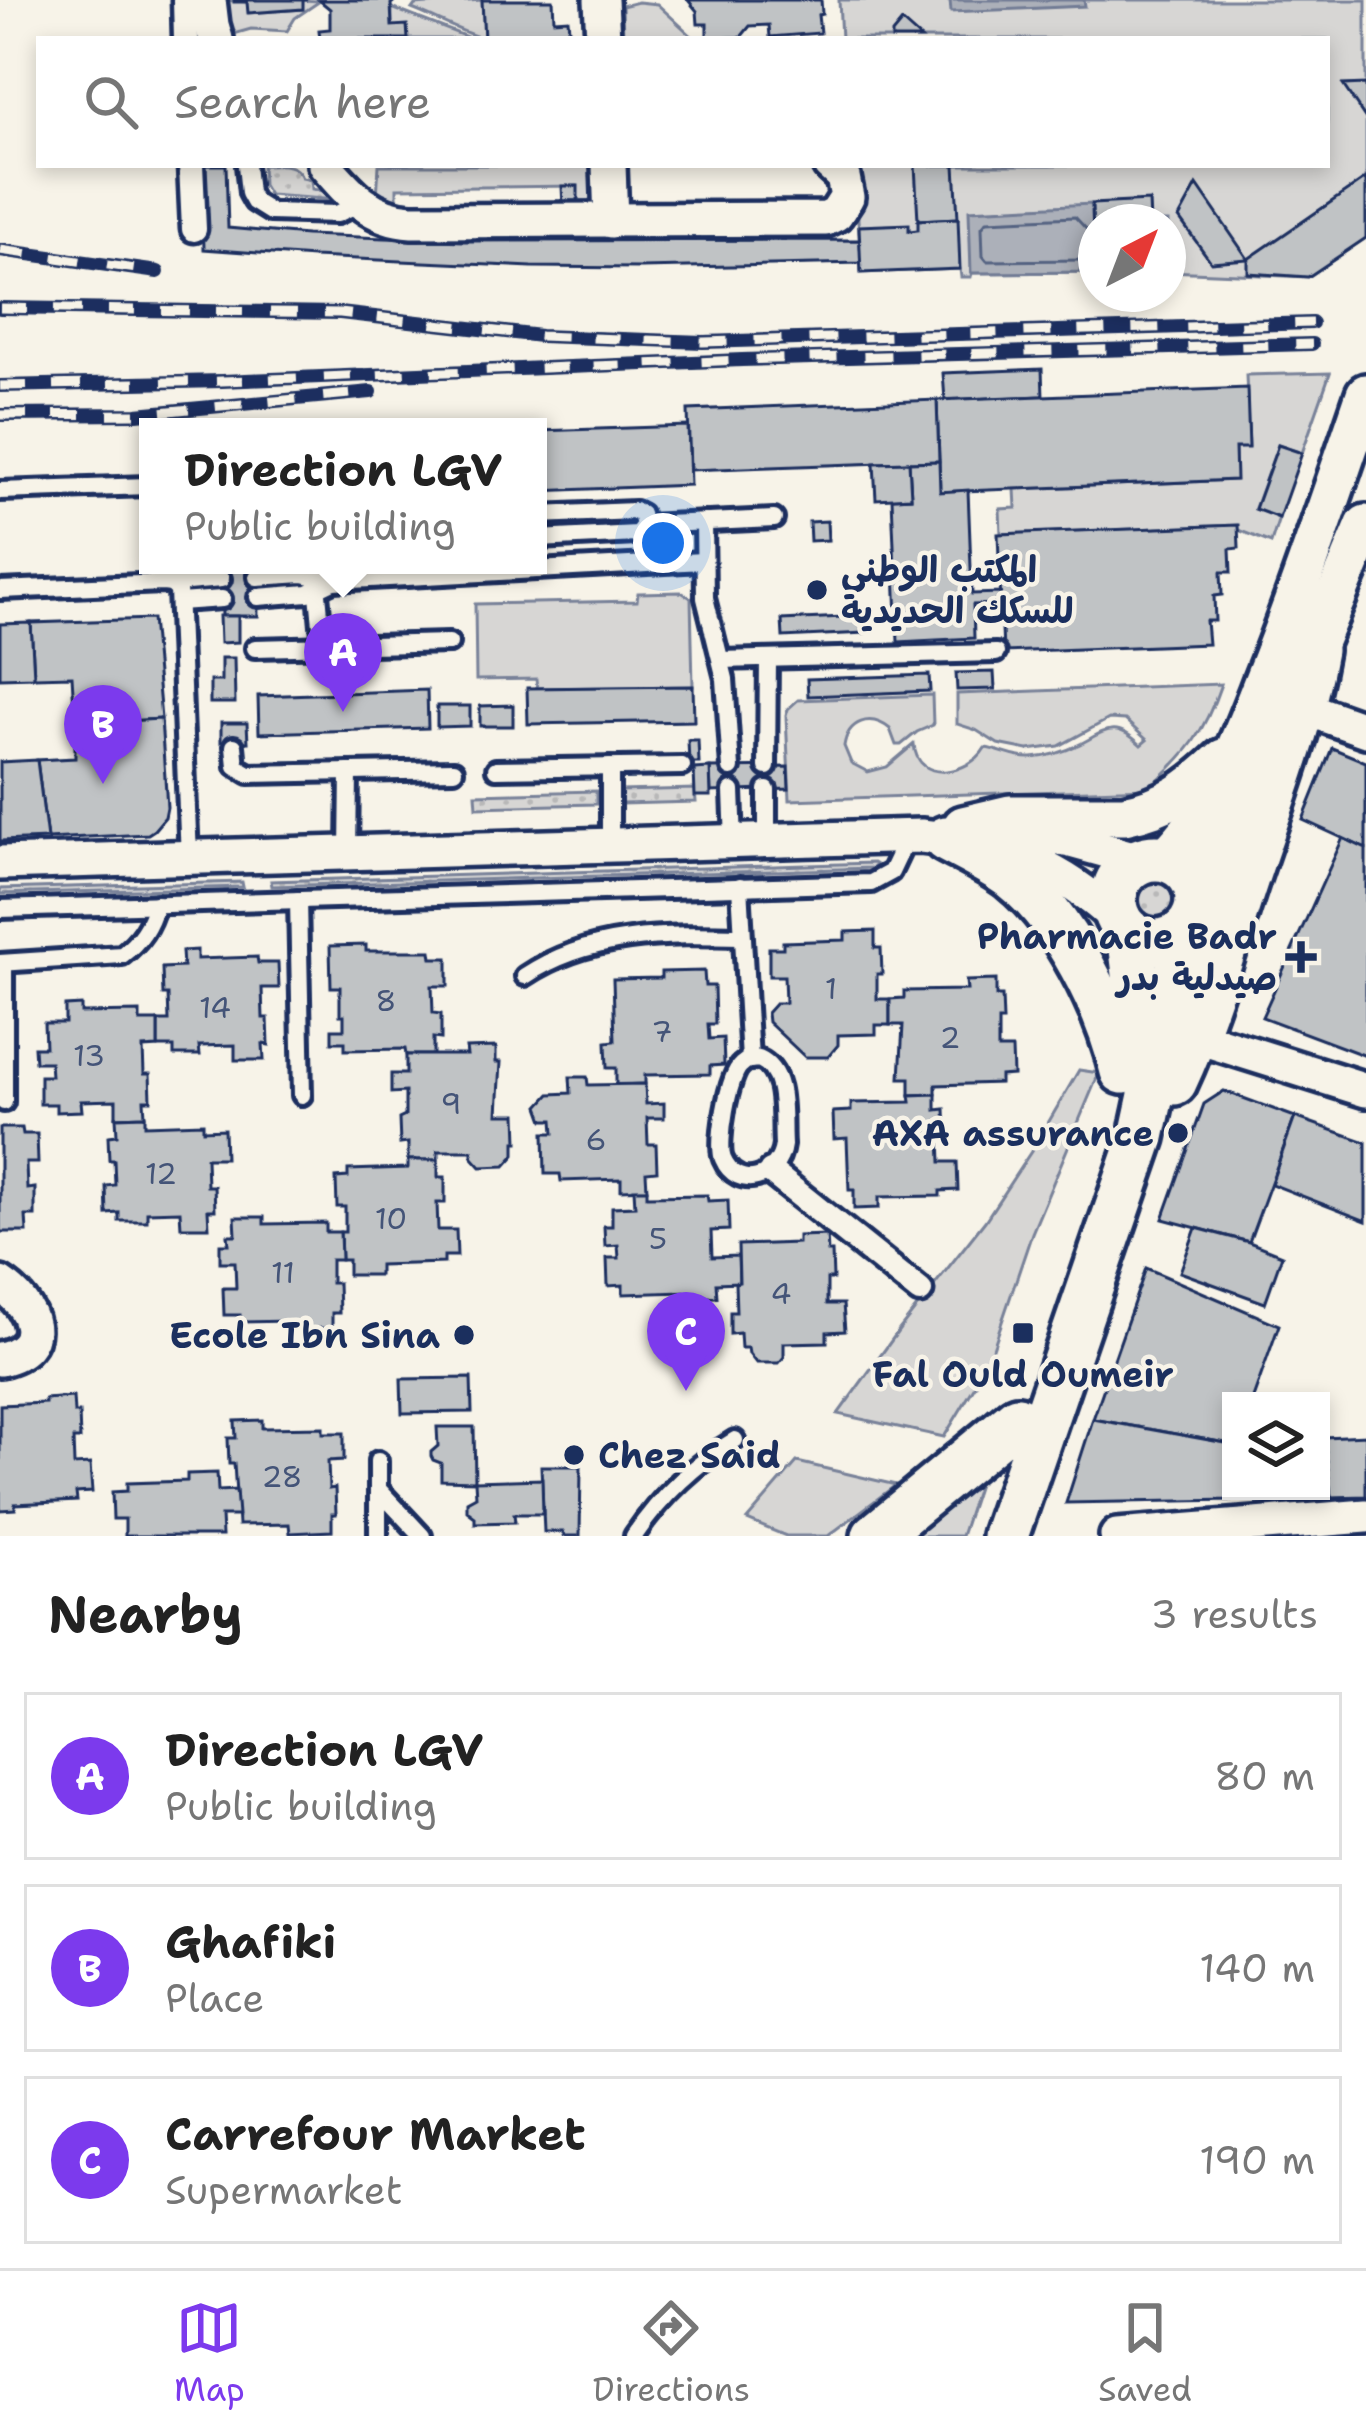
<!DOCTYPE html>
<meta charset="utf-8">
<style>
:root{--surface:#fff;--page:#f6f6f6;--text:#222;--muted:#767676;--line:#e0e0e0;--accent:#7c3aed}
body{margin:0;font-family:"Shantell Sans","Playpen Sans Arabic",sans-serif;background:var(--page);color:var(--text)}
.controls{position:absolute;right:36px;bottom:36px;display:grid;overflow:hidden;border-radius:0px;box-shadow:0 6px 18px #0003}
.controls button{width:108px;height:108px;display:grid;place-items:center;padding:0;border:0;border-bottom:3px solid var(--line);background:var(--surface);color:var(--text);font:60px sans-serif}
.compass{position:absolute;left:1078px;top:204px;width:108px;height:108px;border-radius:50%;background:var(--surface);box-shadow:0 6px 18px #0003;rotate:42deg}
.you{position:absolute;left:663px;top:543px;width:42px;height:42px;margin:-30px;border:9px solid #fff;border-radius:50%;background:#1a73e8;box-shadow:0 0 0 18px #1a73e833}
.badge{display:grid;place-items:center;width:78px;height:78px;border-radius:50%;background:var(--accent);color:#fff;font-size:39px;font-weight:700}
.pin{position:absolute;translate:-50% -99px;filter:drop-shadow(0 3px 6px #0008)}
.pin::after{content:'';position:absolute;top:63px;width:42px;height:36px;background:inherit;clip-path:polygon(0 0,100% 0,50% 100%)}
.popup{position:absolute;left:139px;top:418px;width:408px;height:156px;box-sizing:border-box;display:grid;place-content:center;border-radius:0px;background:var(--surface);filter:drop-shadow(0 3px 9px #0005);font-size:39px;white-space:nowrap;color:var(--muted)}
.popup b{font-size:45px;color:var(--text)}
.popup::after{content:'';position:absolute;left:50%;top:100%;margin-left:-24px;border:24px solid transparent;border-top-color:var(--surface)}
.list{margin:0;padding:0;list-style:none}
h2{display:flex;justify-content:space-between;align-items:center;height:156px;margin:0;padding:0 48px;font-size:51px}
h2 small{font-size:39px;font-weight:400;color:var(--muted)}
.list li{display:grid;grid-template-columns:78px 1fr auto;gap:36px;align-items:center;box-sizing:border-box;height:168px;margin:0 24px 24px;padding:0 24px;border:3px solid var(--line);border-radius:0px}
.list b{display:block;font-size:45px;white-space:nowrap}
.list p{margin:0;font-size:39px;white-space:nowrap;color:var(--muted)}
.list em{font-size:39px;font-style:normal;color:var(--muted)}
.icon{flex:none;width:66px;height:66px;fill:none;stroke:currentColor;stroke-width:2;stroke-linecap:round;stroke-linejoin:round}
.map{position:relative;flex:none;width:1366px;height:1536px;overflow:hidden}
.search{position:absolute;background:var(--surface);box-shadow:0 6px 18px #0003;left:36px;right:36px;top:36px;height:132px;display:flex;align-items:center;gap:30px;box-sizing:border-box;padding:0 42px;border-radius:0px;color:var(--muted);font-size:45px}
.sheet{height:732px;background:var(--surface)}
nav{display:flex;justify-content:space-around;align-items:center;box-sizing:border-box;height:168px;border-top:3px solid var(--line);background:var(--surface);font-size:33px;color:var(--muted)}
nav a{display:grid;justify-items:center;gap:6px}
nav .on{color:var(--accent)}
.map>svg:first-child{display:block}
.grass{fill:url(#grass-dots);stroke:#798299;stroke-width:3}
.garden{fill:#d7d6d4;stroke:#798299;stroke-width:3}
.water{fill:#acb0b9;stroke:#727c95;stroke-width:3}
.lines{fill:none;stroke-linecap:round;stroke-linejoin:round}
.shore{stroke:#556382;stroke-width:3}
.building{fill:#c0c3c5;stroke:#1b2f5e;stroke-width:3}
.service-casing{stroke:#1b2f5e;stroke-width:26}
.pedestrian-casing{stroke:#1b2f5e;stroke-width:33}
.minor-casing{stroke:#1b2f5e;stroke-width:42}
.tertiary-casing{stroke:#1b2f5e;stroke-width:48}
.secondary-casing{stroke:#1b2f5e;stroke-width:54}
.service{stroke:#f7f3e8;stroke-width:16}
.pedestrian{stroke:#f7f3e8;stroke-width:24}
.minor{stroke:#f7f3e8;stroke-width:33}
.tertiary{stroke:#f7f3e8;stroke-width:39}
.secondary{stroke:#f7f3e8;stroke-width:45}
.rail-casing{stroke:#1b2f5e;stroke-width:14}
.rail{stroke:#f7f3e8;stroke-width:9;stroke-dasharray:27;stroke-linecap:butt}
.poi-dot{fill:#1b2f5e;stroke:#f7f3e8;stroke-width:4.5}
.labels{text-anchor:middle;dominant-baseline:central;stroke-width:9;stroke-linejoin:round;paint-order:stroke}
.number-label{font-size:30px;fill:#445478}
.poi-label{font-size:36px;font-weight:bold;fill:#1b2f5e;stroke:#f7f3e8;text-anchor:end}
</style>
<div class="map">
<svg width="1366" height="1536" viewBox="0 0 1366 1536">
<defs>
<pattern id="grass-dots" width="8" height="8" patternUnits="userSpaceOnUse" patternTransform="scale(3)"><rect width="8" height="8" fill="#d7d6d4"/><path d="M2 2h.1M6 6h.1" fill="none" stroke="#b8b8b8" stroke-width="1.8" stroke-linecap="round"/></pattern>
</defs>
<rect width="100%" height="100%" fill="#f7f3e8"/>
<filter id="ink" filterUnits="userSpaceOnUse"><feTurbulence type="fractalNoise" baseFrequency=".00833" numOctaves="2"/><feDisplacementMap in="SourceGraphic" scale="24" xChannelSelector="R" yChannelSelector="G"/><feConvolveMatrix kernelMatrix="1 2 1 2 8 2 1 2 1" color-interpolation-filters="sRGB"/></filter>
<g filter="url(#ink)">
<!-- grass -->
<g class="grass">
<path d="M262,165C279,165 296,162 302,178L311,180L312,189L334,193L338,200L269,195L263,185Z"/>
<path d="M695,789L696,802L621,804V791Z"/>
<path d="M596,791V804L477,807L476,794Z"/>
<path d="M873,863L876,865L873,868L272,886L271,881Z"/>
<circle cx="1158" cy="896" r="25"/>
<path d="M242,882L243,887L0,894V889Z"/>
</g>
<!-- garden -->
<g class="garden">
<path d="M223,0L247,2L249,13L302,9L303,0L320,1L295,18L287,31L251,29L230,35Z"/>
<path d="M482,0L484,39C461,32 435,18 412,9L415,5Z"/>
<path d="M839,0H1366V238L1308,277L1168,271V222H1096V272L972,273L971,277H961L960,269L861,273L855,165H1327V39H841Z"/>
<path d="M638,2L657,4L695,39H623L622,6Z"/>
<path d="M392,8L467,37L470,39H408L392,26Z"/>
<path d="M379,165H592L593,194L588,203L578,204L577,186L397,188V201L377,197Z"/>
<path d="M1330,373L1302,453L1278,445L1255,508L1279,518L1271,543L1238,530L1237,525L1001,534L1000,509L1016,508L1015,489L1235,480V448L1249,447L1246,375Z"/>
<path d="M638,593L681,592L691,598L693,686L537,688L536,679L476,680L475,604L637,601Z"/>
<path d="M1221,684C1204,734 1187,754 1149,788L790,800L786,716L788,709L798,700L932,695L933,725L917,732L901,745H896L890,729C870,713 848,721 844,746L851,763L868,772L887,767L914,744C917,785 970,774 985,748C1001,750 1015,759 1032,758C1048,757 1066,751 1080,744C1107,730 1115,720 1141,745L1147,740L1125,720L1109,719L1059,746L1028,750L998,744L976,730L957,724V694Z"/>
<path d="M1079,1070L1099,1073L1032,1233L987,1366L944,1437L838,1414L899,1330L985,1221L1034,1147Z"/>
<path d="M797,1462L896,1485L828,1536H786L747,1520Z"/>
<path d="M982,1472L961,1536H911L942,1511Z"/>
</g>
<!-- water -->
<g class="water">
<path d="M950,0H1084L1085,6L951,12Z"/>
<path d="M1092,204L1094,272L971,273L969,210Z"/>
</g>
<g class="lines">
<!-- shore -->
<path class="shore" d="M1090,233L1075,217L987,221L982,227L983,256L987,261L1091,260"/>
</g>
<!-- building -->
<g class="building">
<path d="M234,0H307H303V9L248,13L247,2H234Z"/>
<path d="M319,0H396L391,4L392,26L407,25L408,39H320L319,30L330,29V9Z"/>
<path d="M482,0H553L554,20L568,19L570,39H484Z"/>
<path d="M688,0H821L822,14L818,15L820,33L770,37L769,25L750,26L741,37L707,38V24H698L697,11Z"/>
<path d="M902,22L921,39H892V34Z"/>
<path d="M1366,84V119L1343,85Z"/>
<path d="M202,165H226L228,228L306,235L464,241L860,240L861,263L641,268L532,267L313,257L204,249Z"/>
<path d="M915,165H955L958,218L918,220Z"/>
<path d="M1366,178V238L1308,277L1248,273V259Z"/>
<path d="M1197,185L1248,259L1211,262L1179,218Z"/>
<path d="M562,186H578V207H563Z"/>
<path d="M1149,201L1150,222H1096L1094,272L1092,204Z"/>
<path d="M958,218L960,269L861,273L859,226L909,224V231L918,230V220Z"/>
<path d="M1042,369L1043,396L945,400L943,373Z"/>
<path d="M1247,388L1249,448H1235L1236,480L940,492L937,400Z"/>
<path d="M937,400L939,461L690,470L688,410Z"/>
<path d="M688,426L690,485L538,491V431Z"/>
<path d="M1278,445L1302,453L1279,518L1255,509Z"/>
<path d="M939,461L940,492L968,490L972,594L1001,593V604L973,605L974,638L898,642L892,498L911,497L909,462Z"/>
<path d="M909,462L911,497L876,499L874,463Z"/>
<path d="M827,521L828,540L810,541L809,522Z"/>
<path d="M1238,525L1239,548L1230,549L1231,572H1221L1222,595L1214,596L1215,621H1206L1208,644L1003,652L998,534Z"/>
<path d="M257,565L258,616H222L221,566Z"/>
<path d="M219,616H238V642L220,643Z"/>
<path d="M864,616L865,633L783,637L782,620Z"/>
<path d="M152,619L161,719L75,724L72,676L34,677L31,623Z"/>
<path d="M31,623L34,677L0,678V624Z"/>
<path d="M221,658H234L235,703H210V681H221Z"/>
<path d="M994,672L995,689L957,690L956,673Z"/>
<path d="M929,675L930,691L808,696L807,679Z"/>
<path d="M693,686L694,721L528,724L527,688Z"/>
<path d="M427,690L428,728L259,733L258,696Z"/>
<path d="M513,705V726H480V706Z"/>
<path d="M437,706H470V726L437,727Z"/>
<path d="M161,719L167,807L165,817L154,830L148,834L47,839L37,760L75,758V724Z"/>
<path d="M221,723H247L248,742H221Z"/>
<path d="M688,740H698L699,763H689Z"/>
<path d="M1332,748L1366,762V849L1303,820Z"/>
<path d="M37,760L47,839L0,841V762Z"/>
<path d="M788,767L789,789L711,792L710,768Z"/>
<path d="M710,768L711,796H695L694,769Z"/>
<path d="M1343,838L1366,849V1056L1262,1017Z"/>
<path d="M875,931V948H881L882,974H877V999H890V1025H876V1034L838,1035V1045L828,1057H805L768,1022L767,1013L776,1003H785L784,976H769V948H783V942L845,940V932Z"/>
<path d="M366,945V951H431L432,958H448V986H432L433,1013L441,1014V1039L433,1038V1055H406L405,1049L345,1050V1042H332V1029H344V1015H340V987H331L330,946Z"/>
<path d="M197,950V959L257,957L258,963H278L279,988H262L263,1018H268L269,1045L263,1044L264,1060H235V1045L199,1046L200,1055H174V1047H158V1021H169L168,995H163L162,968L183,967L182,951Z"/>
<path d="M704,971L705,986H714L715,1024H708L709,1039L723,1038L724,1065L710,1066V1074L645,1075V1084L616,1085V1068H607L606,1042L615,1041L613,979L661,978V972Z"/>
<path d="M996,980V996H1002L1003,1021H998V1049H1012L1013,1075L1000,1076V1083L936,1085V1094L910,1095V1078H900L903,1025H890V999L904,998V991L967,990L966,981Z"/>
<path d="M81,1005V1013L140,1012V1021H158V1047L143,1048L144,1074H150L151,1100H144L145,1116L116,1117V1100L81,1101L82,1111L56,1112V1104H40V1076H51L50,1062H35L34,1047H45L44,1023H65V1006Z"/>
<path d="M496,1047V1062H501L498,1114H517L518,1142H515V1155L505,1166L481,1167L472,1157V1151H438V1160H408V1143L400,1144L399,1119L405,1116V1092L391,1093V1074H406V1055H467L466,1048Z"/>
<path d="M570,1077H587L588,1085L645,1084L646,1104L664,1103V1118H647L648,1144H656L657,1171L646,1172L647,1189L621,1190V1179L561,1181L560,1174H545L544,1133H554L553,1120H544L539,1106L550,1094L571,1093Z"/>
<path d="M1224,1091L1295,1117L1249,1242L1163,1219L1204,1104Z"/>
<path d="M936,1094V1110L945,1109L946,1136L940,1137L941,1162H957L958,1190L940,1191V1196L879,1197V1208L854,1209V1190H849L847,1138L834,1139L833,1112L851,1111V1103L911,1102L910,1095Z"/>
<path d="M145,1116V1125L203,1123V1130L224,1129L225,1158H206L207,1186H214L215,1210H208L209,1227H181L180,1211L147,1212V1221H119V1213L107,1214L106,1186L115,1185L114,1160H109L108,1136L117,1135L116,1117Z"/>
<path d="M1295,1117L1366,1142V1221L1271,1184Z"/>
<path d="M0,1128H22L23,1134H37L38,1163H26L27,1189L35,1188V1216H26L27,1232H0Z"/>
<path d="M408,1160H438V1177H445V1203H437L438,1230H456L457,1256H444V1263L379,1265V1275H348V1260H341L340,1232H345V1207H337L336,1178L348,1177V1170L408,1168Z"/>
<path d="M634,1189H647V1196L707,1195L708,1201L728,1200L729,1230L711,1231L712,1257L738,1256L739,1282L716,1283L717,1297L684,1298V1292L623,1294V1285L608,1286L607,1258H619L618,1245L605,1246L604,1226H612V1207L635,1206Z"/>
<path d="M235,1217H264V1224L326,1223V1232H340L341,1260H331V1283H338L339,1313H332V1328L289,1329V1321L240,1322V1315H224L223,1288H236L235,1262H220V1244H229L228,1235H236Z"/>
<path d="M1196,1228L1249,1242L1282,1255L1265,1303L1180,1272Z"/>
<path d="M827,1235L828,1252H832L833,1279H827V1304H843L845,1331L827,1332V1342L784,1343V1357L779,1363H756L749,1354L748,1348H741L740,1333L730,1334V1312H736L735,1283L739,1282L738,1245L798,1243V1236Z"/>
<path d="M1146,1268L1279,1325L1252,1401H1231V1444L1093,1419Z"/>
<path d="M471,1378L472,1412L402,1413L401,1379Z"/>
<path d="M73,1397L74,1413H79L80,1439H73L74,1465L90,1464L92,1492L76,1493L77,1501L15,1504V1509L0,1510V1405L45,1403V1399Z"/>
<path d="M1093,1419L1231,1444V1491H1234V1500L1066,1503Z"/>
<path d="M262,1420V1428L323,1427V1433H344V1460L328,1461L329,1489L335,1488L336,1514H332V1531L290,1533L289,1524L238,1525L234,1464H229L228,1438H236L235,1421Z"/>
<path d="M437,1427H474L475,1481L441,1480V1463L433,1460L431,1456V1452L438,1446Z"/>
<path d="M1366,1435V1496L1331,1497L1324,1437Z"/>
<path d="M1324,1437L1331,1497L1234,1500V1491H1321V1438Z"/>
<path d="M541,1466H581L580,1536H564L563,1532H544Z"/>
<path d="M217,1473L218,1491L236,1490L238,1516H221L222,1536H125V1519H113L112,1492L127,1491V1483L187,1481V1474Z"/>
<path d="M542,1479L543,1514H514L515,1522L475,1523V1517L467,1511V1501L476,1496L475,1481Z"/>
</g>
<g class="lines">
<defs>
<g id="service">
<path d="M246,165L249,193L254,202L270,212L337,214L360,203"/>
<path d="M0,491L148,486"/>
<path d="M538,515L635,511L641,514L644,525L637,534L538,539"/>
<path d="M704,522L705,598L725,679L731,768"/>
<path d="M644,525L774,519"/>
<path d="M171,565V584"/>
<path d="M257,577L303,574L333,581L703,561"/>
<path d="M317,583L323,646"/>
<path d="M175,587L187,582L221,579"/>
<path d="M0,590L163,583L171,584L178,590L189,858"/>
<path d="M258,597L308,593L333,581"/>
<path d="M179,602L222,599"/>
<path d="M255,648L449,643"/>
<path d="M721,660L996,653"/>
<path d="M234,746L236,766L249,774L454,770"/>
<path d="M767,767L768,659"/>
<path d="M496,769L682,766"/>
<path d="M732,791L734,842"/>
<path d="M767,841V790"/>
<path d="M610,845V767"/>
<path d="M348,853L349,772"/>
<path d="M740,886L750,1060"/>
<path d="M298,900L302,1095"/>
<path d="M0,909L871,883L891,872L908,836"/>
<path d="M0,963L122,955C140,941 150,926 156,904"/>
<path d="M4,963V1102"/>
<path d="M525,976C589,933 666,934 741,936"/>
<path d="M759,1059C788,1072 781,1117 783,1145C779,1179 737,1192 723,1159C717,1144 728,1076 741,1065C747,1059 750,1060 759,1059Z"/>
<path d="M378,1461V1536"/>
<path d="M378,1489L422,1536"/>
<path d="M634,1536C661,1496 693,1465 735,1440"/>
</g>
<g id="pedestrian">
<path d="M185,0L186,39"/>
<path d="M191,165L194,229"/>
<path d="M771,1172L920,1291"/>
</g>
<g id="minor">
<path d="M209,0L212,25L216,39"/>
<path d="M601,0L603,39"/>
<path d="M325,165C350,194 371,219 412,221L826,219L836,214L847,197L843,177L830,165"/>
<path d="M609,165L611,221"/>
<path d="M1301,707L1366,730"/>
<path d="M996,828L1071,841L1140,860"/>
<path d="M0,863L921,836C1003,844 1060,865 1121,923"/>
<path d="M1194,1036L1366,1090"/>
<path d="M0,1284C33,1305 51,1348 0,1359"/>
<path d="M1117,1536L1366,1516"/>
</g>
<g id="tertiary">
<path d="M963,826L1010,815H1124C1167,807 1192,788 1223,759"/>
<path d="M1165,858C1220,805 1242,735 1270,665C1305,576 1335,485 1366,394"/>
<path d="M1198,892L1314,650L1366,525"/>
</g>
<g id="secondary">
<path d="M946,839C968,851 992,862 1012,877C1065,919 1108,1007 1123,1071"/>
<circle cx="1156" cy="900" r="42"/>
<path d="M1130,933L1139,1006L1136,1061"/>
<path d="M1174,1082C1204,1018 1223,948 1245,881C1270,805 1300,729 1314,650"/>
<path d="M875,1536L1017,1419"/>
<path d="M1005,1536L1142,1137L1187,929"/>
</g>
</defs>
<!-- service casing -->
<use href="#service" class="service-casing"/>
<!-- pedestrian casing -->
<use href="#pedestrian" class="pedestrian-casing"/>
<!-- minor casing -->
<use href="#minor" class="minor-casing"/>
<!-- tertiary casing -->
<use href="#tertiary" class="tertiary-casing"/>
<!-- secondary casing -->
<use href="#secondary" class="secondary-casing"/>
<!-- service -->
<use href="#service" class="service"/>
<!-- pedestrian -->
<use href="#pedestrian" class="pedestrian"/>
<!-- minor -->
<use href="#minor" class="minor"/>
<!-- tertiary -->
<use href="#tertiary" class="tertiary"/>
<!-- secondary -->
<use href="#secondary" class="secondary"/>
<defs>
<g id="rail">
<path d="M0,250L158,272"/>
<path d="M0,308L340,313L540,336L703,342L1312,323"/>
<path d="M0,386L222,381L742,360L1312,344"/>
<path d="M0,415L137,414L371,392"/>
</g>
</defs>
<!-- rail casing -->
<use href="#rail" class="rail-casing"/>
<!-- rail -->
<use href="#rail" class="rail"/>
</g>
</g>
<!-- markers -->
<g class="poi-dot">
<circle cx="817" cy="590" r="12"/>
<path d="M1295 939h12v12h12v12h-12v12h-12v-12h-12v-12h12z"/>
<circle cx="1178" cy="1133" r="12"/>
<rect x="1011" y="1321" width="24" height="24" rx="6"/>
<circle cx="464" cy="1335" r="12"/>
<circle cx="574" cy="1455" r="12"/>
</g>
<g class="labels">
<!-- number labels -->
<g class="number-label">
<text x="831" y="988">1</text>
<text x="386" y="1000">8</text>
<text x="215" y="1007">14</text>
<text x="662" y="1031">7</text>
<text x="950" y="1037">2</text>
<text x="89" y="1055">13</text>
<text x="451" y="1103">9</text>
<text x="596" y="1139">6</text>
<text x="161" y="1173">12</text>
<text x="391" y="1218">10</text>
<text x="658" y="1238">5</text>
<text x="283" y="1272">11</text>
<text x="781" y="1293">4</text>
<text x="282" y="1476">28</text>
</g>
<!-- poi labels -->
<g class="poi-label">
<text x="841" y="569" text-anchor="start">المكتب الوطني<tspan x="841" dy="41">للسكك الحديدية</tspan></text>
<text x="1277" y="936">Pharmacie Badr<tspan x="1277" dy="41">صيدلية بدر</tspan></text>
<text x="1154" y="1133">AXA assurance</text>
<text x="440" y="1335">Ecole Ibn Sina</text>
<text x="1023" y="1374" text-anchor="middle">Fal Ould Oumeir</text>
<text x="598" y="1455" text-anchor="start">Chez Said</text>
</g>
</g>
</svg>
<div class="controls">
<button><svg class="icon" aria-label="layers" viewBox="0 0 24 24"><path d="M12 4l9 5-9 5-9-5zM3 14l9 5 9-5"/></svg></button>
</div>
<svg class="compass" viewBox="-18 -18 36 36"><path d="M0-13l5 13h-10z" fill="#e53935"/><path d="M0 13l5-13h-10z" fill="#767676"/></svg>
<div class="you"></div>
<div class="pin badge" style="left:343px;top:712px">A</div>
<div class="popup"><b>Direction LGV</b>Public building</div>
<div class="pin badge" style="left:103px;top:784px">B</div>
<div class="pin badge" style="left:686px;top:1391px">C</div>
<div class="search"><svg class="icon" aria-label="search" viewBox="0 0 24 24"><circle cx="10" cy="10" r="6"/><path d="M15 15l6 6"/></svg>Search here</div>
</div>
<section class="sheet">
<h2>Nearby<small>3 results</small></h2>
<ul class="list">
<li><span class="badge">A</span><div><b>Direction LGV</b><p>Public building</p></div><em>80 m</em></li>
<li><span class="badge">B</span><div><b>Ghafiki</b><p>Place</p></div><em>140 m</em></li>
<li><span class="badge">C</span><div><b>Carrefour Market</b><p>Supermarket</p></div><em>190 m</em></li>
</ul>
</section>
<nav>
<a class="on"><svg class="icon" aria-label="map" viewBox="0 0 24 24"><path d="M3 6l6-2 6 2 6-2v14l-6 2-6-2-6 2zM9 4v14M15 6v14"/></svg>Map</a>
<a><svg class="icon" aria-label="directions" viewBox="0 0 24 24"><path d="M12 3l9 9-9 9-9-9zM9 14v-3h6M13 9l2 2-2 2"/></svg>Directions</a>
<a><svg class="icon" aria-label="saved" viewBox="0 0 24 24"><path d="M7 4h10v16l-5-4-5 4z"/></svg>Saved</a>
</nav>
